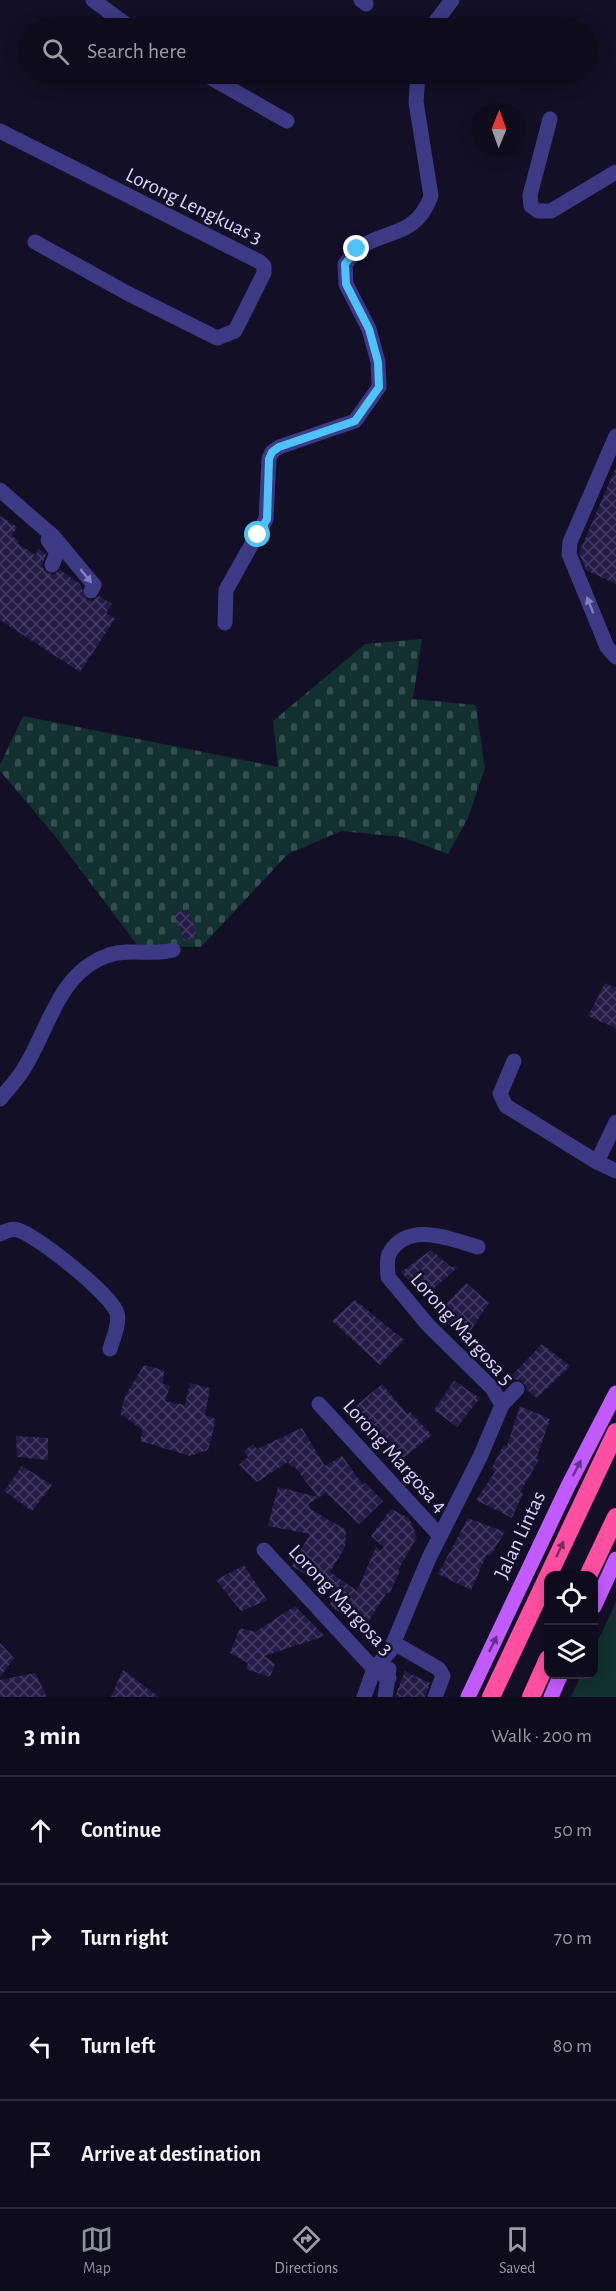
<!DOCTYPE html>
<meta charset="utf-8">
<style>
:root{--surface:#0e0b1c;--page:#1c1929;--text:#f1f3f6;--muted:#9b9ba3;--line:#2e2b3b;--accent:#8c9099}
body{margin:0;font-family:"Alegreya Sans",sans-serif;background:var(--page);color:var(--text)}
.controls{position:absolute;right:18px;bottom:18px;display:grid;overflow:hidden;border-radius:12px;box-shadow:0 3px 15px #0003}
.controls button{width:54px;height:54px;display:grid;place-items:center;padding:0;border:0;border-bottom:2px solid var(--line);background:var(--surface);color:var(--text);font:30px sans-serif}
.compass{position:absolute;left:472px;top:102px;width:54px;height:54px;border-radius:50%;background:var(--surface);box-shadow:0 3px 15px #0003;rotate:1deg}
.stop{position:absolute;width:18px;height:18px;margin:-14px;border:4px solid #4fc3f7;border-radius:50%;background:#fff}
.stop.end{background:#4fc3f7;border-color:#fff;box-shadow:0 2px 6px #0008}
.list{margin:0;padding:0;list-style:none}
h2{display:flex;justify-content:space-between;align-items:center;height:78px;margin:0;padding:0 24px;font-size:26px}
h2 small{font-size:20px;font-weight:400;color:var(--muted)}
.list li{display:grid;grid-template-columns:39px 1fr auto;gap:18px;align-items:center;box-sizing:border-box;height:108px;padding:0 24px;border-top:2px solid var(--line)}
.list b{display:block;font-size:22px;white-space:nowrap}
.list em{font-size:20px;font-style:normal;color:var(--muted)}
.icon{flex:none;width:33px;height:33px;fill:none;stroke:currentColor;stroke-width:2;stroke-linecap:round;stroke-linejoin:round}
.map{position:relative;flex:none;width:616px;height:1697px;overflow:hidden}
.search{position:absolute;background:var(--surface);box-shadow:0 3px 15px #0003;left:18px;right:18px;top:18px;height:66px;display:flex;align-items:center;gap:15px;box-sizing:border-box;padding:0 21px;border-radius:33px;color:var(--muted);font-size:22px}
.sheet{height:510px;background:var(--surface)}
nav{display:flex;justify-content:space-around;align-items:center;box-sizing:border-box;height:84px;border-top:2px solid var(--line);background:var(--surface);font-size:16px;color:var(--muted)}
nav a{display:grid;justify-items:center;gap:3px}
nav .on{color:var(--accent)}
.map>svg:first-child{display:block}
.green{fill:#12302f}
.cemetery{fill:url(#cemetery-stones)}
.building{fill:url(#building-cross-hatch)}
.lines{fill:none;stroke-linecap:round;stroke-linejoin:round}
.minor{stroke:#3d3a85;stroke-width:15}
.major{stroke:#c25bff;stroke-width:15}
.highway{stroke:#ff4fa3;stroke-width:18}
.oneway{fill:#837fbc}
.oneway2{fill:#623188}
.oneway3{fill:#7d2c5e}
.route{stroke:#4fc3f7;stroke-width:8}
.labels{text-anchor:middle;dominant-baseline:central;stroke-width:5;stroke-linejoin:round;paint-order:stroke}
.street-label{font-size:21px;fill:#d9d4ff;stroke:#130f26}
</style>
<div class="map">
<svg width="616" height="1697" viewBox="0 0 616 1697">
<defs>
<pattern id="cemetery-stones" width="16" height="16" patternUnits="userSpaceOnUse" patternTransform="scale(1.5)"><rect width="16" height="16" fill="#12302f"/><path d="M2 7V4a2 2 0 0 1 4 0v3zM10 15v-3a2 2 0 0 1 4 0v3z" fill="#344d4e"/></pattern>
<pattern id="building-cross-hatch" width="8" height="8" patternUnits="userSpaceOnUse" patternTransform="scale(1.5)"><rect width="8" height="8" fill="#241b47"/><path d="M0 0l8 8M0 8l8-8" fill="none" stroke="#433b63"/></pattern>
</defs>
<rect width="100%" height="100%" fill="#130f26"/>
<!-- green -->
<path class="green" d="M616,1602V1697H571L581,1675L594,1674V1649Z"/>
<!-- cemetery -->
<path class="cemetery" d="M422,639L413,699L476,705L485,768L468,818L448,854L402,837L341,831L288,854L201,947L138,946L55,836L0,771V765L23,716L278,767L273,721L365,644Z"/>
<!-- building -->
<g class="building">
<path d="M616,467V584L586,570L579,553Z"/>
<path d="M0,516L17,527L12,536L19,541L17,543L35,555L39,549L46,554L42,566L45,571L53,575L60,570L80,584L86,599L92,601L99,596L112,604L106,613L115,619L80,672L0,620Z"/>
<path d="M188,909L197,936L184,941L174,914Z"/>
<path d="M605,983L616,988V1028L588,1016Z"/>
<path d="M431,1250L451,1267H458L424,1297L401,1272Z"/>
<path d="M466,1283L489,1303L465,1339L437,1314Z"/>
<path d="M355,1300L404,1340L380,1365L332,1321Z"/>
<path d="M542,1344L570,1366L537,1398L527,1390L523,1382L510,1377Z"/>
<path d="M144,1365L164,1370L163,1384L170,1386L165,1401L185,1405L190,1383L210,1388L205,1415L216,1419L208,1450L190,1456L140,1441L143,1430L120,1414L126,1394Z"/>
<path d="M454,1381L480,1398L457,1427L434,1410Z"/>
<path d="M382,1384L407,1414L410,1412L432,1435L401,1460L352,1409Z"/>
<path d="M520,1406L550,1419L536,1459L539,1460L520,1492L523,1494L512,1518L476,1500L495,1472L491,1469L504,1445L507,1446Z"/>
<path d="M302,1428L325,1466L342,1456L363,1485L365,1483L383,1501L359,1524L326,1493L308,1504L312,1510L346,1530L345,1547L330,1572L357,1591L376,1547L381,1551L384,1547L371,1536L391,1509L409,1518L417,1537L398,1570L400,1571L389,1594L387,1592L364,1629L329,1605L337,1594L292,1566L310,1534L268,1526L278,1487L318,1497L294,1466L292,1467L288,1462L257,1482L239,1465L248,1457L244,1451L253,1444L257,1449Z"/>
<path d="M16,1436L48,1438V1460L17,1457Z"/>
<path d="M22,1466L52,1485L32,1511L4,1491Z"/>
<path d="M468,1518L505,1532L490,1556L487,1554L471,1590L438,1574Z"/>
<path d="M244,1565L267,1600L241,1611L216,1580Z"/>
<path d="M295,1606L325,1636L264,1656L275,1664L270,1677L246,1669L248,1663L230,1653L240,1628L255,1632Z"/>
<path d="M0,1643L14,1658L0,1677Z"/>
<path d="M123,1670L159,1697H111Z"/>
<path d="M405,1671L430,1683L425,1697H395Z"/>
<path d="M35,1673L47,1697H0V1680Z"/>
</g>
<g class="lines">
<!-- minor -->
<g class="minor">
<path d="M93,0L131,28"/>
<path d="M361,0L366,4"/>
<path d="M431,28L452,0"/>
<path d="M204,74L287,121"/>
<path d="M550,119L530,195L531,206L538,211H551L616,172"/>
<path d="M0,131L260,262L264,266V273L235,331L217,338L127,293L35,242"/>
<path d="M616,436L570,542L569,554L607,647L616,657"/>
<path d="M0,490L54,537L94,585L91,591"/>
<path d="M48,540L57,553L52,565"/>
<path d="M225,623L226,590L266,519L269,459L272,452L279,447L355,421L379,387L378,362L369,329L346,284L345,264C349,260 353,253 357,249C385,229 416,238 431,196L416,102L418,74"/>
<path d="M514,1061L500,1094L506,1106L597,1162"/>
<path d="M0,1099C8,1089 17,1080 23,1070C50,1028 57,973 109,955C131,948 150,956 173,950"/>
<path d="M616,1122L597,1162L616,1171"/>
<path d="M0,1234C6,1231 11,1228 18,1230C36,1235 111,1294 117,1313C120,1324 113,1338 110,1349"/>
<path d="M319,1404L440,1536"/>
<path d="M502,1405L517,1389"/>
<path d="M264,1550L374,1669L389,1678"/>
<path d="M394,1643L439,1669L443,1676L435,1697"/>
<path d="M364,1697L374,1669L390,1651L429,1558L480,1457L502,1405L492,1388L428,1325L388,1277C388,1270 386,1260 389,1254C407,1220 451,1239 478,1247"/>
<path d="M385,1697L389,1669"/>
</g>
<!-- major -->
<g class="major">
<path d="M594,1607L616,1559"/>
<path d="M468,1697L568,1486L616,1393"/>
<path d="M551,1697L561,1674"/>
</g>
<!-- highway -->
<g class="highway">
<path d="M588,1576L616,1517"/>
<path d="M491,1697L616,1432"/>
<path d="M531,1697L548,1659"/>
</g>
</g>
<!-- one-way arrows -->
<defs><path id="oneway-solid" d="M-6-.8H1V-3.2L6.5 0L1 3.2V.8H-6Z" transform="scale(1.5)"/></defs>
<g class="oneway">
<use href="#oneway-solid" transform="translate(86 576) rotate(51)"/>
<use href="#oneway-solid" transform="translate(590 605) rotate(-112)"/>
</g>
<g class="oneway2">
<use href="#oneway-solid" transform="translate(577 1468) rotate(-63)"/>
<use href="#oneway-solid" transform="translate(493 1644) rotate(-64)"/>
</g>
<use class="oneway3" href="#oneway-solid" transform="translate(560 1549) rotate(-65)"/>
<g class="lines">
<!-- route -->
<path class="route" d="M258,535L267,519L269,459L272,452L279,447L355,421L379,387L378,362L369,329L346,284L345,264L357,249"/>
</g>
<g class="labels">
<!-- street labels -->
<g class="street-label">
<text transform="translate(194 206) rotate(26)">Lorong Lengkuas 3</text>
<text transform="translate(462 1329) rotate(48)">Lorong Margosa 5</text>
<text transform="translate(395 1456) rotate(48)">Lorong Margosa 4</text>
<text transform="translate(520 1535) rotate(-65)">Jalan Lintas</text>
<text transform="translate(341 1600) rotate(47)">Lorong Margosa 3</text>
</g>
</g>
</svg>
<div class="controls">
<button><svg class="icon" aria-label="locate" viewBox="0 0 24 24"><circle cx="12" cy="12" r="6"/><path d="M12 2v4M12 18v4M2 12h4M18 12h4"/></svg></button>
<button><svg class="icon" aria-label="layers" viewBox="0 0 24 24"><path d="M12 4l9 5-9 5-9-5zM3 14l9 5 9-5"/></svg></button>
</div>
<svg class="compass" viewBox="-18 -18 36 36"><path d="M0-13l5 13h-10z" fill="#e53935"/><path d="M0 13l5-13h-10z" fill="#9b9ba3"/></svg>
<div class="stop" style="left:258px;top:535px"></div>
<div class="stop end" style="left:357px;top:249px"></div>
<div class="search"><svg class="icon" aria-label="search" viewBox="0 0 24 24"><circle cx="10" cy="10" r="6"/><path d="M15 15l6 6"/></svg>Search here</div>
</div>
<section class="sheet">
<h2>3 min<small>Walk · 200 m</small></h2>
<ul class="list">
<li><svg class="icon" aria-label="ahead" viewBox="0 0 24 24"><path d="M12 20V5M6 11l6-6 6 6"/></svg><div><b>Continue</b></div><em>50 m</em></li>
<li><svg class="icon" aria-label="right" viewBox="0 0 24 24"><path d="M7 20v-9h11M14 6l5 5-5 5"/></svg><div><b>Turn right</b></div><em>70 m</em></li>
<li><svg class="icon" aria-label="left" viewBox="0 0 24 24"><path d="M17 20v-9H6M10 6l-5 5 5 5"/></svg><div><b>Turn left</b></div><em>80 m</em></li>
<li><svg class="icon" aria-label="arrive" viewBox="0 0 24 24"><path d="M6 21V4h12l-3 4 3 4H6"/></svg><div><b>Arrive at destination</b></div></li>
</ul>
</section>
<nav>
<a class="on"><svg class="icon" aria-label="map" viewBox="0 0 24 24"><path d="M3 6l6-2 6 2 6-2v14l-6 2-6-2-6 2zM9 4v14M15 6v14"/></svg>Map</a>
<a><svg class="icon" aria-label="directions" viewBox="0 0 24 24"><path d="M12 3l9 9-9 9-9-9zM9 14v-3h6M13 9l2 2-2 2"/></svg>Directions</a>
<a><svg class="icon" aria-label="saved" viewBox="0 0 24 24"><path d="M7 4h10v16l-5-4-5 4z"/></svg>Saved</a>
</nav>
